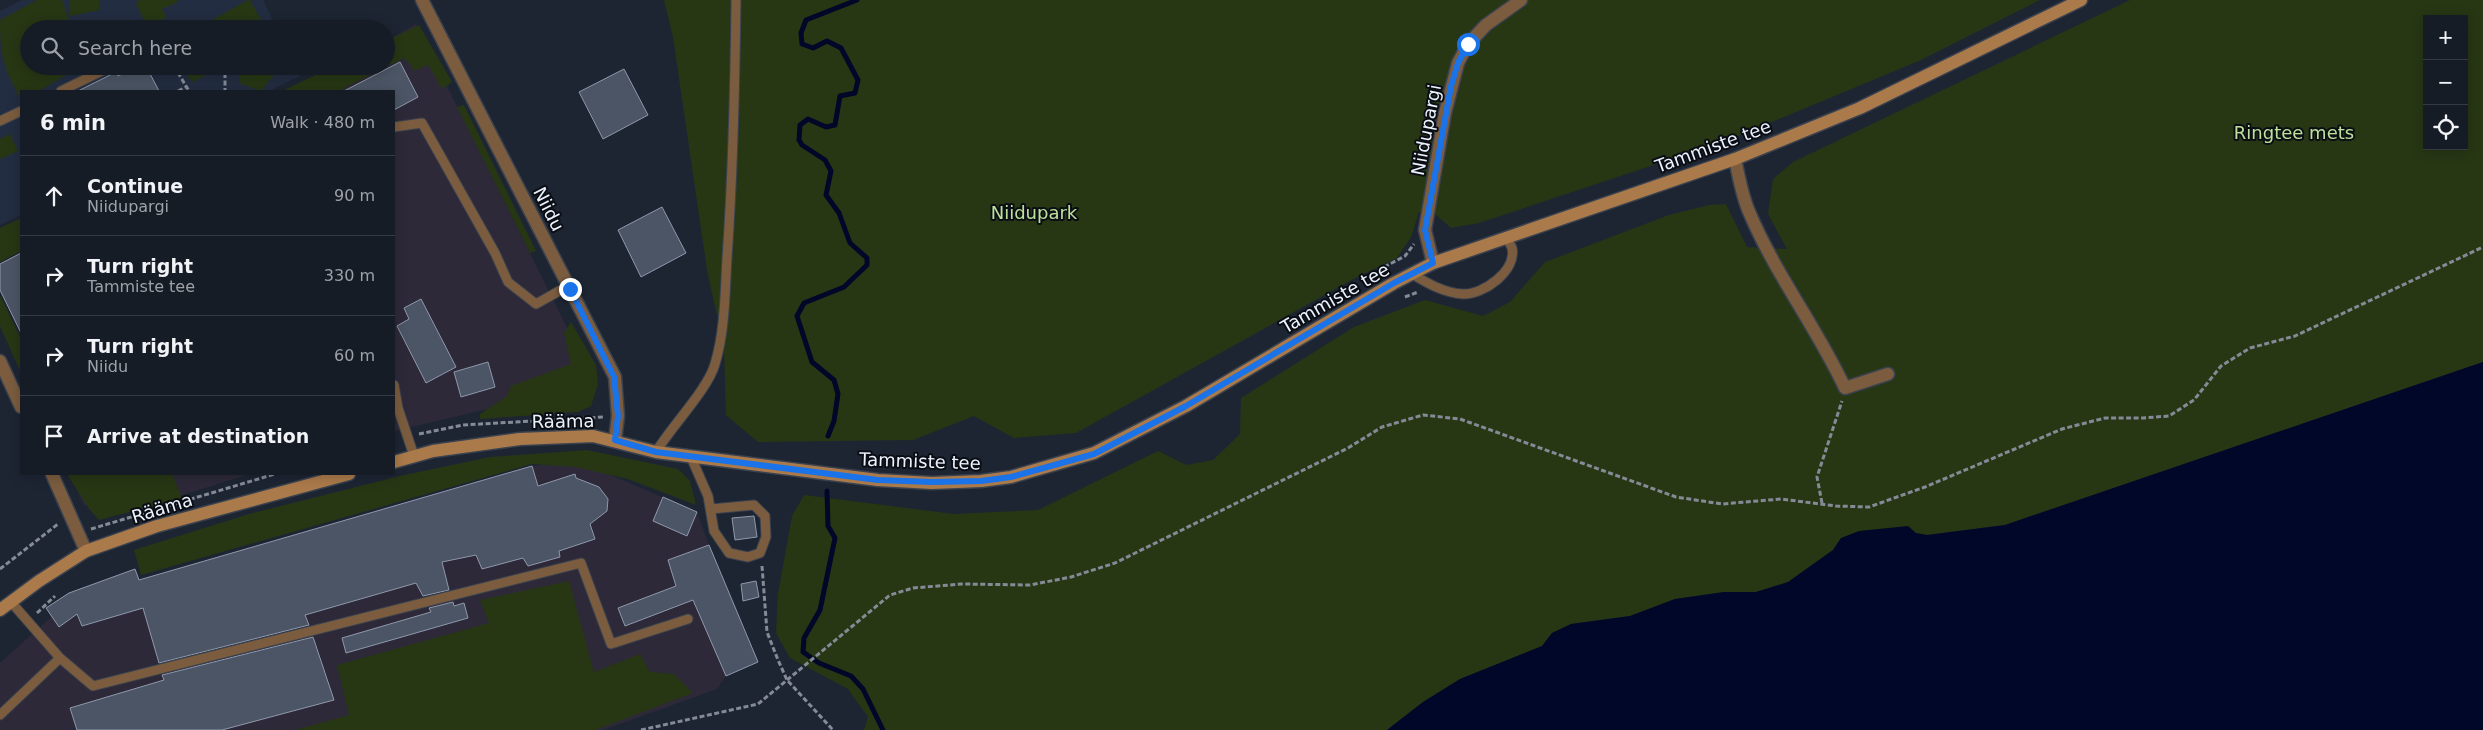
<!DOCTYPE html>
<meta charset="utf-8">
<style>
:root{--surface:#161c26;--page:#1f252e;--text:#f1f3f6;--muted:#9ea1a7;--line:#353a43}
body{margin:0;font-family:"DejaVu Sans",sans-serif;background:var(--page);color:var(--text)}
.controls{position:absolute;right:15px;top:15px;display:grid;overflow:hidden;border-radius:0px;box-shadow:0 2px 12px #0003}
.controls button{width:45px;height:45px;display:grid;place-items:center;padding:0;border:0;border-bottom:1px solid var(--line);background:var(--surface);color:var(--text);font:25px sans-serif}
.stop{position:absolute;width:15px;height:15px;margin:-11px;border:4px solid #1a73e8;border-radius:50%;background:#fff}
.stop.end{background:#1a73e8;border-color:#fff;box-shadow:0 1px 5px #0008}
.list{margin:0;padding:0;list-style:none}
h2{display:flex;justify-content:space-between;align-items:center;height:65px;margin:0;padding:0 20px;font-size:21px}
h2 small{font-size:16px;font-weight:400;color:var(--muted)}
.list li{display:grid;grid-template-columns:32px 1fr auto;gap:15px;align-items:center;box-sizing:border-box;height:80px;padding:0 20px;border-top:1px solid var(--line)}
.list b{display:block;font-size:19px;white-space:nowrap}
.list p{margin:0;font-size:16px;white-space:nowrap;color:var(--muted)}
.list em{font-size:16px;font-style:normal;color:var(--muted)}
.icon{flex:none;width:28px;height:28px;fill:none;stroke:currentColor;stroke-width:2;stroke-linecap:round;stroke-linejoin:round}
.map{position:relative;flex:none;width:2483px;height:730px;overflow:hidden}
.search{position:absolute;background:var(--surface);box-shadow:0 2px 12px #0003;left:20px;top:20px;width:375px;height:55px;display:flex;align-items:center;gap:12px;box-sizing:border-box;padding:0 18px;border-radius:28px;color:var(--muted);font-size:19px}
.panel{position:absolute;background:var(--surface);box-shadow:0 2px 12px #0003;left:20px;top:90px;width:375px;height:385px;border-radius:0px}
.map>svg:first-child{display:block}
.built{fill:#232d41}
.industrial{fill:#2d2939}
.green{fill:#273714;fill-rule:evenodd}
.water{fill:#000728}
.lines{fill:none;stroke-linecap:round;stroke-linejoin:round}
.stream{stroke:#000728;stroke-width:5}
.building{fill:#4c5565;stroke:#8f99ac}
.service-casing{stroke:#3a424f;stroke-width:11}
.minor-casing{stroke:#3a424f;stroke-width:15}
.tertiary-casing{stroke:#3a424f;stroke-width:15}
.secondary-casing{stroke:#3a424f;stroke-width:15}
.path{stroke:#848b97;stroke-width:3;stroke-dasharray:5 2.5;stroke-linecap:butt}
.service{stroke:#7b5c3e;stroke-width:9}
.minor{stroke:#7b5c3e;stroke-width:12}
.tertiary{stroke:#7b5c3e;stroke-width:12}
.secondary{stroke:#ab7a4a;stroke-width:12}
.route{stroke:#1a73e8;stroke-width:6}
.labels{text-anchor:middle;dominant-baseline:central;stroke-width:4;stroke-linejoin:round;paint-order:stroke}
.street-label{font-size:18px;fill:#edf3fd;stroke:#0a0e14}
.park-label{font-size:18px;fill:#bde19a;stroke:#0a0e14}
</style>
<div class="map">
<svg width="2483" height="730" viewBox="0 0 2483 730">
<rect width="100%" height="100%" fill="#1d2533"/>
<!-- built -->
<path class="built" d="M22,0H263L277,29H29V66H296L300,76L269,91H21V215L0,225V11Z"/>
<!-- industrial -->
<g class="industrial">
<path d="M416,24L591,376L517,402L394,431V91H300L386,66V41Z"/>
<path d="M578,461L697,512L709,545L758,662L726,676L717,689L603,730H0V663L51,617L46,608L69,593L135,569L140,580L532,466Z"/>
<path d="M70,474H250L122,514L84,505Z"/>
</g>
<!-- green -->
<g class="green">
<path d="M37,0H62L72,29H29V66H68L71,72L39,91H21V100C4,68 0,57 0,20Z"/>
<path d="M69,0H99L100,10L70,16Z"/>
<path d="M140,0H177L178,2L162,9L167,17L147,27L136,3Z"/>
<path d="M248,0H250L266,29H238L237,26L231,29H208L205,24Z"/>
<path d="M664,0H2040L1921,60L1726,141L1479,223L1451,228L1436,215L1419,212L1411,237L1397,258L1357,277L1076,433L1014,438L974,416L913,440L758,442L726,415L724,348L707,270L673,37Z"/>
<path d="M2130,0H2483V362L2005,525L1927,535L1916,533L1841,538L1833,550L1788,582L1756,592H1724L1675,599L1630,616L1571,624L1552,633L1542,646L1460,679L1423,702L1387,730H864L868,717L848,689L790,658L776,633L778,594L792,516L804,495L954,514L1038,510L1158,451L1186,465L1213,460L1240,434L1241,398L1354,327L1425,300L1483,316L1510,302L1545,262L1669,215L1709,205L1726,204L1747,247L1787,249L1768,214L1773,179L1793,162ZM2427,19H2464V146H2427Z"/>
<path d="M419,25L452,82L442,89L428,65L414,71L407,60L402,59L339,91H282L334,66H386V41Z"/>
<path d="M181,66H210L213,72L192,82Z"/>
<path d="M239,66H247L254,71L259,66H284L285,68L273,76L261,91L239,83Z"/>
<path d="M464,105L536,251L530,253L457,107Z"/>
<path d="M10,134L18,151L0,159V139Z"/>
<path d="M21,218V251L0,262V228Z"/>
<path d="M0,295L21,339V373L0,326Z"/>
<path d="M571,322L596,365L598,384L591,406L578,412L480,419V414L507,396L511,386L571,364L564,333Z"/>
<path d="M587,450L678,469L690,481L696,505L628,479L576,467L532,464L141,575L134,550L249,514L400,476L490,457Z"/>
<path d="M67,474H172L182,498L99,520L90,510Z"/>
<path d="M569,581L594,672L640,654L650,672L674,674L693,693L595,730H295L349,715L337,665L489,623L480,600Z"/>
</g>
<!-- water -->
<path class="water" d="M2483,362V730H1387L1423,702L1460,679L1542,646L1552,633L1571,624L1630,616L1675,599L1724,592H1756L1788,582L1833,550L1841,538L1859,531L1908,526L1916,533L1927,535L2005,525Z"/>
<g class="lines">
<!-- stream -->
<g class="stream">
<path d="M828,436L834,421L838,394L834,380L812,362L797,316L804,303L844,287L867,265V258L850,243L839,213L826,195L831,171L825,160L802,145L799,140L800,125L808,119L826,127L835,125L840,96L855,93L858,80L841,48L827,41L813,48L802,44L801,33L806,20L857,0"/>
<path d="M827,491L828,526L835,538L820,610L804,638L803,652L819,663L851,676L863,689L883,730"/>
</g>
</g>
<!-- building -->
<g class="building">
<path d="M400,62L418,97L394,110V91H344Z"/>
<path d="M138,66H146L159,91H78L116,72L118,76Z"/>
<path d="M624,69L648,115L603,139L579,92Z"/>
<path d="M662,207L686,253L641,277L618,230Z"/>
<path d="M21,253V333L0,290V264Z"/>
<path d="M421,299L456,367L426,383L397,326L409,319L404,308Z"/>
<path d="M488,362L495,387L461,397L454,372Z"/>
<path d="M532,466L538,486L575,474L576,478L599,487L608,499L607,511L590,524L595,539L559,551L560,557L528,566L523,558L482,569L476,555L442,562L449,590L423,596L416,583L305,615L309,625L159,663L143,608L82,626L77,614L59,627L46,608L69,593L135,569L139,580Z"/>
<path d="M663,497L697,512L687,536L653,521Z"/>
<path d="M754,516L757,537L735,540L732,518Z"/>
<path d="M709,545L758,662L726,676L693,600L625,626L618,608L676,586L668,560Z"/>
<path d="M756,581L759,597L743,601L741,584Z"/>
<path d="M453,602L454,606L464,603L468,618L346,653L342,638L431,612L429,608Z"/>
<path d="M313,637L334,700L222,730H77L70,708L164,680L162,675Z"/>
</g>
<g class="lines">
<defs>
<g id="service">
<path d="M61,91L112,66"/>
<path d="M0,121L21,111"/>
<path d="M394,127L422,123L495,253L508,282L536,304L568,286"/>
<path d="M1412,274C1427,283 1444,293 1463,294C1483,295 1517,271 1512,248C1511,245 1508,241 1506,237"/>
<path d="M394,385L398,408L414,456"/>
<path d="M656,452C671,427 708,389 715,364C725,331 725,293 727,258C733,173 735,86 736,0"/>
<path d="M691,457L708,496L714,531L729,553L748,557L760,553L766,537L765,516L754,505L711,509"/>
<path d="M60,658L93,686L581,563L611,644L688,619"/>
<path d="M0,715L60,658L11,602"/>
</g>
<g id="minor">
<path d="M1735,159C1739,177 1742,197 1750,214C1776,275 1817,328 1845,388L1888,374"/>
<path d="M1433,263L1425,230L1445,113L1458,63L1468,44L1486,25L1521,0"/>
<path d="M0,361L21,407"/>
<path d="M52,474L86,551"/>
</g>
<path id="tertiary" d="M422,0L615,377L618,416L615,440"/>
<g id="secondary">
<path d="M394,462L433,451L520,439L593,436L656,452L878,480L932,483L981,481L1011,477L1094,453L1186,406L1394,283L1433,263L1735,159L1860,108L2081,0"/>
<path d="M0,610L39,581L86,551L157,526L349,474"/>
</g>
</defs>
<!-- service casing -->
<use href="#service" class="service-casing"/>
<!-- minor casing -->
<use href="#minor" class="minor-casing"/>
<!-- tertiary casing -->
<use href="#tertiary" class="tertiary-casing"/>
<!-- secondary casing -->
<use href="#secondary" class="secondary-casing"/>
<!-- path -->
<g class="path">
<path d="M174,66L189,91"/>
<path d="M222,66L225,75V91"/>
<path d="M178,91L186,87"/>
<path d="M1371,274L1405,256L1414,244"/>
<path d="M1405,297L1418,292"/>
<path d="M419,434L463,425L604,417"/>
<path d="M1822,503L1817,477L1842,401"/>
<path d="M161,508L275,474"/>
<path d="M91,529L148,512"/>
<path d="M762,566L767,632L778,660L787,680L833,730"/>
<path d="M0,569L58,524"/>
<path d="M37,613L55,596"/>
<path d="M641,730L758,704L890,595L913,588L962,584L1030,585L1071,577L1115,563L1348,448L1382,427L1423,415L1460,419L1676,497L1722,504L1781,499L1836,506L1869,507L1925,487L2062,429L2105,418H2143L2169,416L2194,400L2221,366L2250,348L2295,336L2483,247"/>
</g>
<!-- service -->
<use href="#service" class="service"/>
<!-- minor -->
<use href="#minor" class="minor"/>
<!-- tertiary -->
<use href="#tertiary" class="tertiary"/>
<!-- secondary -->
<use href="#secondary" class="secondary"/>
</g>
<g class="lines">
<!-- route -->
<path class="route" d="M570,289L614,377L618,416L615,440L656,452L878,480L932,482L981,481L1011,477L1094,454L1186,406L1394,283L1433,263L1425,230L1451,86L1458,63L1468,44"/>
</g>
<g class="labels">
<!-- street labels -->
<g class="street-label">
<text transform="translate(1426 130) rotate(-79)">Niidupargi</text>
<text transform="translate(1713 146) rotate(-20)">Tammiste tee</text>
<text transform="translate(549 209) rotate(63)">Niidu</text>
<text transform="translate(1335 298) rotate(-30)">Tammiste tee</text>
<text transform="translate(563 421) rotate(-1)">Rääma</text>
<text transform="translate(920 461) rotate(2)">Tammiste tee</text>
<text transform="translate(162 508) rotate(-17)">Rääma</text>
</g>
<!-- park labels -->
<g class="park-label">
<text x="2294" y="132">Ringtee mets</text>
<text x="1034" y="212">Niidupark</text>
</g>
</g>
</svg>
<div class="controls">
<button>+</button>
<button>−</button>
<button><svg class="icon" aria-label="locate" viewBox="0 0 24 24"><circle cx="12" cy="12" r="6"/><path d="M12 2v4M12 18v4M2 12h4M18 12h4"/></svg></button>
</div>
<div class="stop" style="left:1468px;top:44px"></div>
<div class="stop end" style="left:570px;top:289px"></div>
<div class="search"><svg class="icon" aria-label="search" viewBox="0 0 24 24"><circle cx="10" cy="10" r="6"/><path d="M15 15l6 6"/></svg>Search here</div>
<section class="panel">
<h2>6 min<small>Walk · 480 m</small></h2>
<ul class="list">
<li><svg class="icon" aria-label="ahead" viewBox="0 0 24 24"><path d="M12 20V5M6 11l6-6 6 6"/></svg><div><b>Continue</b><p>Niidupargi</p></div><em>90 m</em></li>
<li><svg class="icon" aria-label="right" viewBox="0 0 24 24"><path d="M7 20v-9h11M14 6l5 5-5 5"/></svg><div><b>Turn right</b><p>Tammiste tee</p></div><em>330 m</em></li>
<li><svg class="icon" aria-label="right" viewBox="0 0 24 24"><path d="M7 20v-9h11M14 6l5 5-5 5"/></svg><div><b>Turn right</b><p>Niidu</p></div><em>60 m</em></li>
<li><svg class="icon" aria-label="arrive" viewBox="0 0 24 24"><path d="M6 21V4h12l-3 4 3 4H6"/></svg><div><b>Arrive at destination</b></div></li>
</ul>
</section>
</div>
